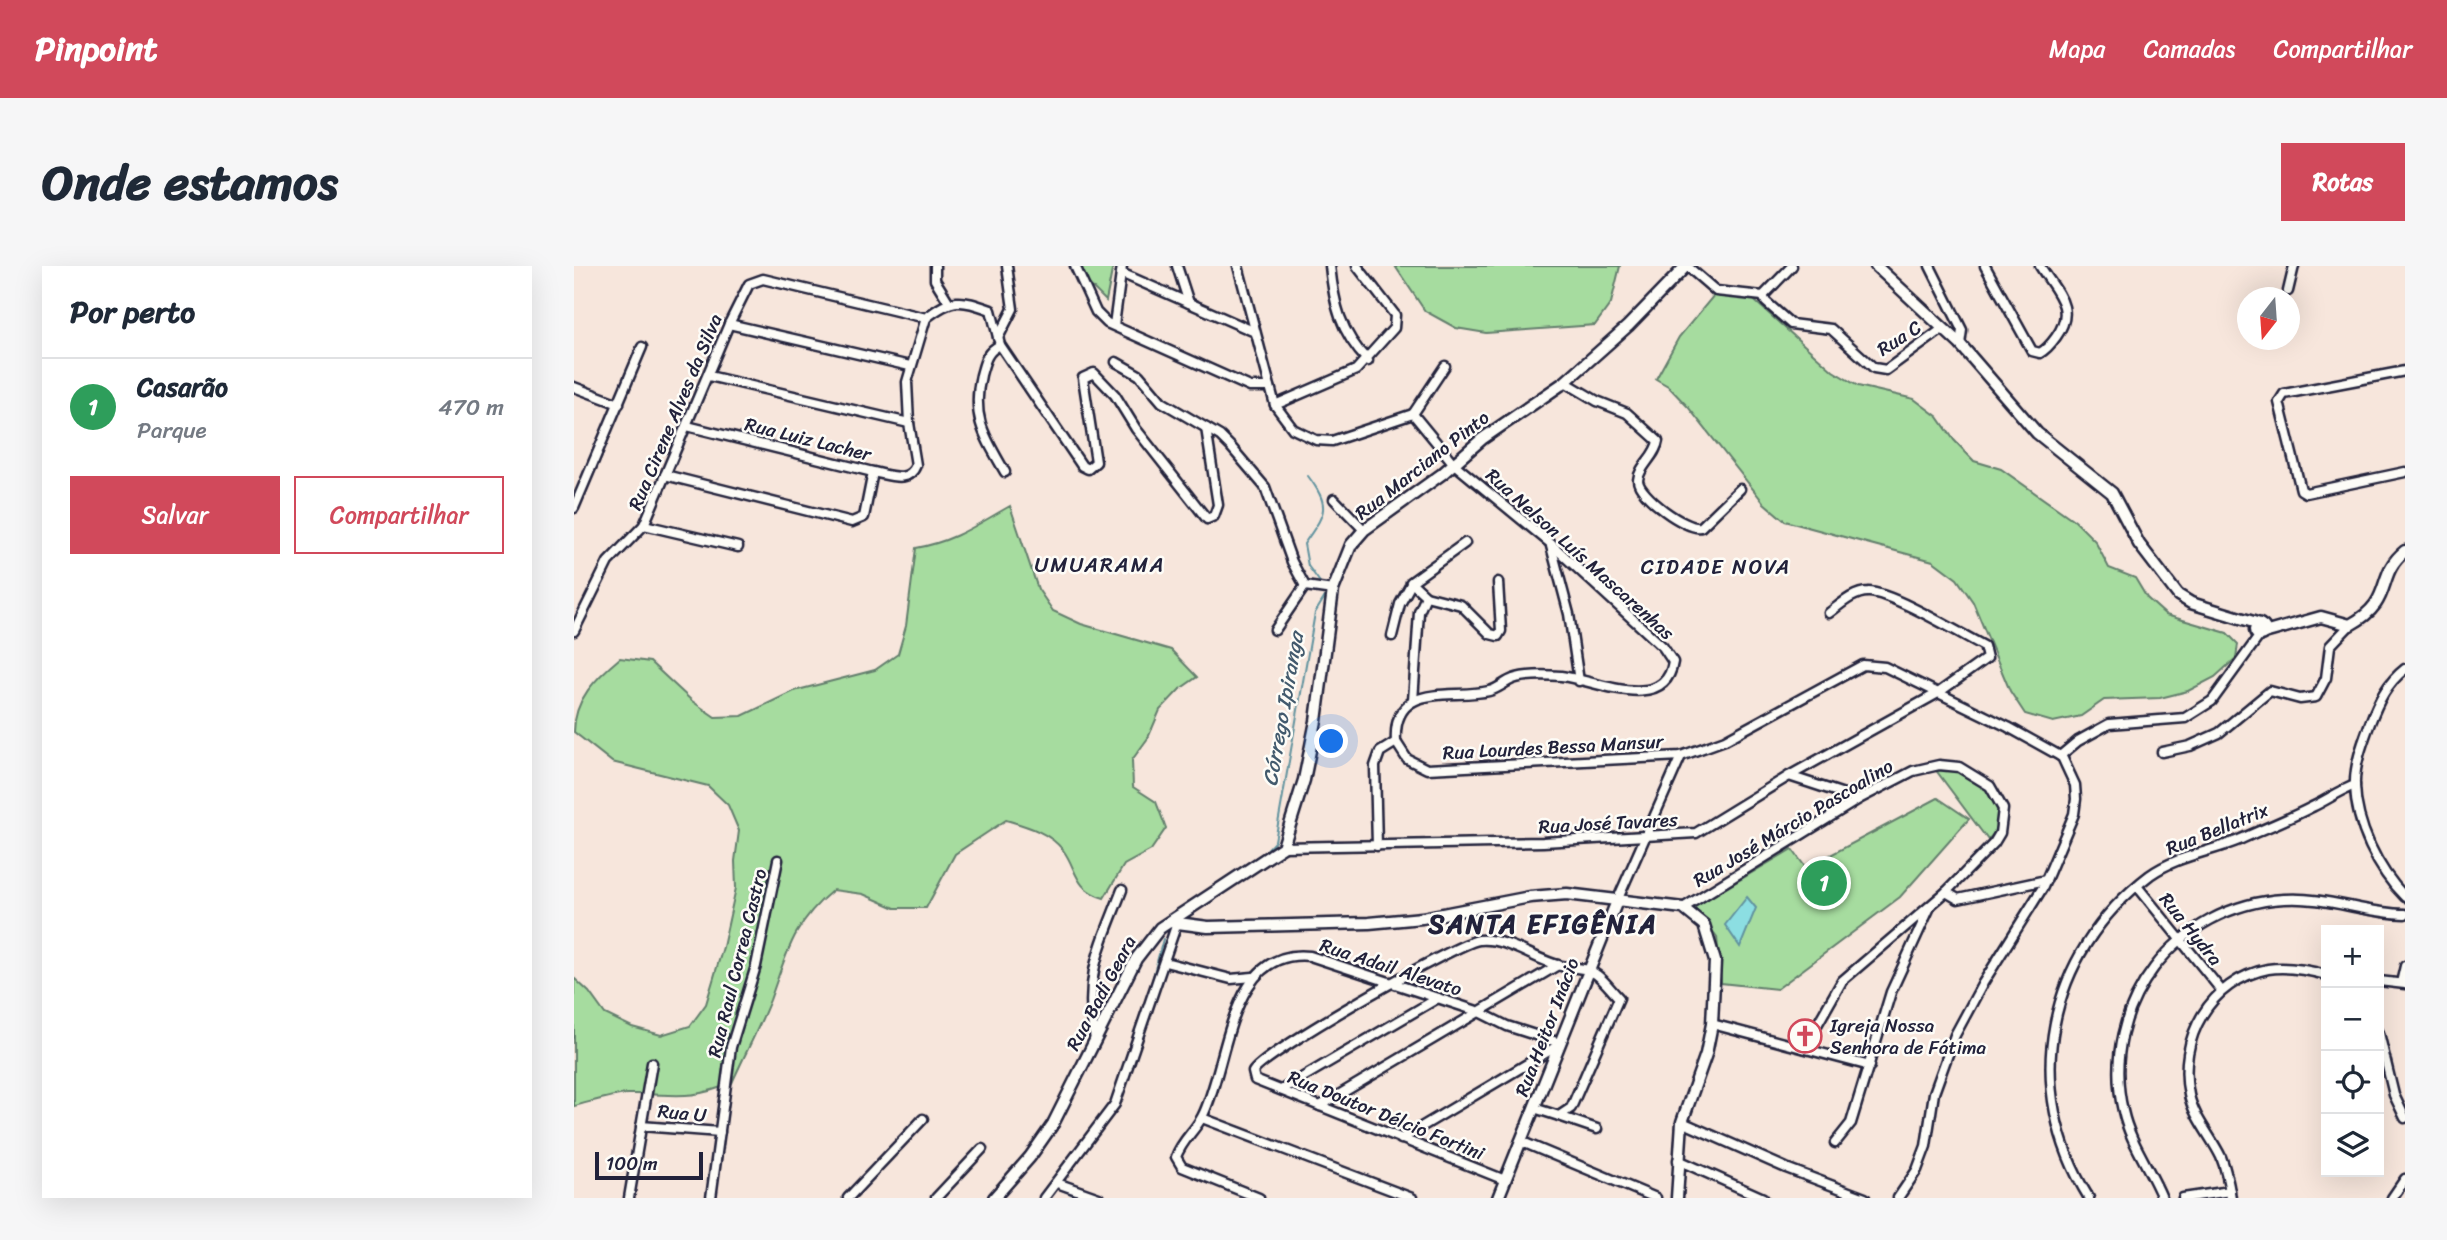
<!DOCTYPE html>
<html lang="pt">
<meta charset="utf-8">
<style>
:root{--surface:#fff;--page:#f6f6f7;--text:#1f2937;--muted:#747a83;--line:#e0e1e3;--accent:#d1495b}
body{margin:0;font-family:Sriracha,sans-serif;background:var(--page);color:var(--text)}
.controls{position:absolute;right:21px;bottom:21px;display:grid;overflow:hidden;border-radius:0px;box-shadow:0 7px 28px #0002}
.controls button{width:63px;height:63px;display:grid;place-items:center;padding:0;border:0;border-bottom:2px solid var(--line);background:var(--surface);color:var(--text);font:35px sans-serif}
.compass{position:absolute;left:1663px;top:21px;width:63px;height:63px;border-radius:50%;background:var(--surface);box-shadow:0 7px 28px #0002;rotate:197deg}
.scale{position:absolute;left:21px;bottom:18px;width:108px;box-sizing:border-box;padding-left:7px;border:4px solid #22223b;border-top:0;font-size:19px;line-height:24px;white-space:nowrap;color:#22223b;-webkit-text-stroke:5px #fdfcf7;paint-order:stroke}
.you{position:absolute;left:758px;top:476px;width:24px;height:24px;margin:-18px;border:5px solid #fff;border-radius:50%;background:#1a73e8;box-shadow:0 0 0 10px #1a73e833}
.badge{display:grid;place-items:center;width:46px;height:46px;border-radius:50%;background:var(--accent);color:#fff;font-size:23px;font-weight:700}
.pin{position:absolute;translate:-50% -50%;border:4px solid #fff;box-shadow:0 2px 7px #0006}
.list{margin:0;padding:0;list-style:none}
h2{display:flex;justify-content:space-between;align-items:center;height:91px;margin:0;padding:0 28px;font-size:30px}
h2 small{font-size:23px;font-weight:400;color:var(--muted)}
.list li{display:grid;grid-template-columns:46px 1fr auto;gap:21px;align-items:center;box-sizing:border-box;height:98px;padding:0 28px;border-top:2px solid var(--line)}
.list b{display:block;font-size:26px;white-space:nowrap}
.list p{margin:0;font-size:23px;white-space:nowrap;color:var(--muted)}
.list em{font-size:23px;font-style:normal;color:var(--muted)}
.actions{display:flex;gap:14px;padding:21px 28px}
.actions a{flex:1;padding:16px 0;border:2px solid var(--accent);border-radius:0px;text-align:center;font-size:24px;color:var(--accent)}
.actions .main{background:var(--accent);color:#fff}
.icon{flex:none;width:38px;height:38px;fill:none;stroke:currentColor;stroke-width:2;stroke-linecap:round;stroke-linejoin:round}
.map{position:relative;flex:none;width:1831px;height:932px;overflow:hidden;border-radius:0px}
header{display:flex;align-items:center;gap:42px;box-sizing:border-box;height:98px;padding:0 35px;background:var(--accent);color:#fff}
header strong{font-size:33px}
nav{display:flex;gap:38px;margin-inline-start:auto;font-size:24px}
.intro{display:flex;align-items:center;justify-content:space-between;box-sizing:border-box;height:168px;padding:0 42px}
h1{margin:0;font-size:49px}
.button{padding:18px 32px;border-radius:0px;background:var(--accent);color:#fff;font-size:24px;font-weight:700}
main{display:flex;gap:42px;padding:0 42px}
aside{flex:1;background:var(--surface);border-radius:0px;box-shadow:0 7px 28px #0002}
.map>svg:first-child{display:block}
.green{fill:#a6dc9f;stroke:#647f6d;stroke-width:2}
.water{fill:#8cdee2;stroke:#62939f;stroke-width:2}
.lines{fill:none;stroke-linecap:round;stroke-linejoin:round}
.stream{stroke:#62939f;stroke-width:2}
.minor-casing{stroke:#22223b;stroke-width:13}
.tertiary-casing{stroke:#22223b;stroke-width:15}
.minor{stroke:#fdfcf7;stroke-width:8}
.tertiary{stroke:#fdfcf7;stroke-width:10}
.labels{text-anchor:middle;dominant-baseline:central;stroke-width:5;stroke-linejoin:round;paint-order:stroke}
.street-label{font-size:19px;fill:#22223b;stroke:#fdfcf7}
.poi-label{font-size:19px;fill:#22223b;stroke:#fdfcf7;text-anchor:start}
.neighbourhood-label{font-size:21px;letter-spacing:2px;fill:#22223b;stroke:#fdfcf7}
.water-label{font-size:21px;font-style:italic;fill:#425a6d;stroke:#fdfcf7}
.district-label{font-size:26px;font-weight:bold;letter-spacing:2px;fill:#22223b;stroke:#fdfcf7}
</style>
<header>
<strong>Pinpoint</strong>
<nav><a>Mapa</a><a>Camadas</a><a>Compartilhar</a></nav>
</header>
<div class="intro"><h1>Onde estamos</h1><a class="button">Rotas</a></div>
<main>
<aside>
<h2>Por perto<small></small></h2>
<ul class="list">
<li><span class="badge" style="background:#2e9e5b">1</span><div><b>Casarão</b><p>Parque</p></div><em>470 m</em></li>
</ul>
<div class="actions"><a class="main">Salvar</a><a>Compartilhar</a></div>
</aside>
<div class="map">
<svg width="1831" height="932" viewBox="0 0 1831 932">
<rect width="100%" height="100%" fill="#f7e6dc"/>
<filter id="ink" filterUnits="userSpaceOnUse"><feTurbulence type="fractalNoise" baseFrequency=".0143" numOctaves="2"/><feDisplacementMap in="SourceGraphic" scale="14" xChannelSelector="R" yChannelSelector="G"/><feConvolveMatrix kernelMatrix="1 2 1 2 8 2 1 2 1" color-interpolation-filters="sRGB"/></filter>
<g filter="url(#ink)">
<!-- green -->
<g class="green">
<path d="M505,0H539L532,35L511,14Z"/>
<path d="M821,0H1046L1037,37L1021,59L912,67L882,62L851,45Z"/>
<path d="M1145,23L1173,28L1259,105L1284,120L1340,133L1364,151L1380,174L1400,195L1427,203L1501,255L1521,275L1535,302L1561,312L1573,332L1592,349L1653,367L1664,378L1662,392L1641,411L1614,425L1586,432L1530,434L1507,450L1479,456L1451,448L1436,425L1399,336L1383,313L1359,295L1211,255L1190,237L1114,141L1094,120L1082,113L1105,71Z"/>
<path d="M436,240L464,323L479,345L507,358L597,384L623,411L606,423L586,444L574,472L558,494L559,521L582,536L592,562L577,584L550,599L530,632C499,623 503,602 489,584C475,566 452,560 432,554L381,588L352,642H321L289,628L259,624C219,657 213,687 196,734C185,762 170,790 158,817C112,836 100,827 54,828C37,829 17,836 0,840V712L15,726L31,748L58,761L87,769L116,760L132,738L149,681L162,622L161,595L165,565L154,539L134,520L38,496L0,466C0,433 22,412 46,392L76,396L118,435L141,451L168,450L220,425L301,404L324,388L332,360L342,282C381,275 402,259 436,240Z"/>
<path d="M1361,503C1367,503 1377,501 1383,503C1413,512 1440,548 1414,574Z"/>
<path d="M1364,532L1395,553L1326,631L1203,723L1147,717L1143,671L1120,641L1218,583L1232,602Z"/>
</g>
<!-- water -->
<path class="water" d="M1173,631L1182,642L1166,681L1151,659Z"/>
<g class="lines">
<!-- stream -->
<g class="stream">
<path d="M734,210C758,242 751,247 730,278L734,300L748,319"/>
<path d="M687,590L701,575L741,347L752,329L750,325"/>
<path d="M598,647L670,601"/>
<path d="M574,730L589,673"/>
<path d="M473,922L489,901"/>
<path d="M486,923L506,932"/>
</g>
<defs>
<g id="minor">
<path d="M361,0V14L374,35"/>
<path d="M501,0L522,46L533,57L676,121H696"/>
<path d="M603,0L615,37"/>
<path d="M664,0L701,139L719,163L742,174L758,175L839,148"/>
<path d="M756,0C760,38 766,66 794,95"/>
<path d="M1113,0L1142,25L1189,30"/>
<path d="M1356,0L1388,64L1386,78"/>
<path d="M1411,0L1458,85L1466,87C1473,83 1477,78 1482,71C1503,42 1482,26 1466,0"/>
<path d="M547,7L681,66"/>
<path d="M1714,25L1720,0"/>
<path d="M1189,30L1192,36L1217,58L1257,63L1300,102L1312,104L1367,64"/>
<path d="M1189,30L1218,0"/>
<path d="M352,52C379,31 386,33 417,44L426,79L508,200L514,203L522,196L509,112L520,107L541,129L562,163L633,253L640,250L644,239L632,162"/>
<path d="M155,58L336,100"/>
<path d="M540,59L548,0"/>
<path d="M424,72L439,43L433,0"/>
<path d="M426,79C412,86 411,95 407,109C397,152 411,171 431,206"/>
<path d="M542,96L565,109L588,136L646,170L657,181L691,221L718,296L731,320L759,324"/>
<path d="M1831,105L1710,128L1705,136L1727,224L1732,227L1831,206"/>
<path d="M135,110L335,157"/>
<path d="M991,116L1023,135L1053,147L1084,175C1082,190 1065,200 1064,214C1064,229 1113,265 1127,261L1166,223"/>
<path d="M0,121L45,138"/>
<path d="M701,139L782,104L820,62L821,49L783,0"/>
<path d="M839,148L871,100"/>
<path d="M113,160L299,206C315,209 335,218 342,199L335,157L333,116L352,52"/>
<path d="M91,209L278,256L290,251L299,206"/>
<path d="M760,233L790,264"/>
<path d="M0,242L68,81"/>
<path d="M70,259L164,281"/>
<path d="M977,280L995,348L1005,415"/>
<path d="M852,330L837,316L891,277"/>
<path d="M701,364L731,320"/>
<path d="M0,365L34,296L70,259L155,58L175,18L189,13L352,52"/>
<path d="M818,370L826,338L837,318"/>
<path d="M1831,403C1813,417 1804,436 1796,457C1789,476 1780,499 1781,520C1782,559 1804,604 1831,631"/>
<path d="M839,435L845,346L852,330L887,339L916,368L924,370L927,365L924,316"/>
<path d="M822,476L833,493L853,503L1107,490L1151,474L1289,399L1311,401L1434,461L1488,491L1501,519L1502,533L1500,548L1469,621L1409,717L1381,769L1360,827L1352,880L1343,904L1324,932"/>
<path d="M822,476C818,414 878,434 915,425C924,423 931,416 939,413C952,408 973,409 987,410C1018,413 1091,449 1099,396L1089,381L976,277L880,198L839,148"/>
<path d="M1588,486L1616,480L1645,467L1696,425L1726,433L1742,431L1752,412L1756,380L1776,359"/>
<path d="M1486,490L1504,475L1535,458L1611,452L1638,435L1686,369"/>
<path d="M1215,510L1285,533"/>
<path d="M803,580L801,500L806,486L822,476"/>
<path d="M709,581L969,576L1122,567L1215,510L1364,427L1413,392L1410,380C1387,368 1315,325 1294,326C1279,326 1266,339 1255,347"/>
<path d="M1563,620L1647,724"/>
<path d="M1372,626L1384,633L1472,614"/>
<path d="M1043,635L1107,490"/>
<path d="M1109,642L1285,533L1339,505L1365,499L1385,501L1416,520L1429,543L1426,567L1420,577L1372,626L1268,715L1230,782"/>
<path d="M591,696L657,713L679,711"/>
<path d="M1805,715L1831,718"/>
<path d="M1827,717L1831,700"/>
<path d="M1138,758L1296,800"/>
<path d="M1805,767L1820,829L1831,852"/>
<path d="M521,774C509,710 526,682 548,624"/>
<path d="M707,824L864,732"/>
<path d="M746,840L984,699"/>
<path d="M985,850L1023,863"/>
<path d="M628,852L838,932"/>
<path d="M1108,856L1212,902L1291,932"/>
<path d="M67,860L146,866"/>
<path d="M827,873L985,779"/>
<path d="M946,875L1082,932"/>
<path d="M1261,877L1277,857L1317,726L1356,641"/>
<path d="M1104,894L1189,932"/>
<path d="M931,914L681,814L679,806C688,788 882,677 905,674C932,671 961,694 987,700C998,702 1013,701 1023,709C1031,715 1038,725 1045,732L997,842L985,850L960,842"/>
<path d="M483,917L525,932"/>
<path d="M55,932L78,797"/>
<path d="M137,932L157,781L182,700L204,594"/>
<path d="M274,932L349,853"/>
<path d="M362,932L408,883"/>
<path d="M470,932L541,838L603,657"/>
<path d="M685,932L608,901L602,891C608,874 620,866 628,851C655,800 653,681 736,690L903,745L933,760L986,777"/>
<path d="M1515,932C1446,821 1472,688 1576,609C1603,590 1636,586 1665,574C1689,563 1715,553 1738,541C1753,534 1765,525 1781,519"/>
<path d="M1588,932C1576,902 1556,877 1549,845C1524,740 1603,639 1710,633C1751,630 1790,647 1831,648"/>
<path d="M1609,932L1656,925"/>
<path d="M1657,932C1655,919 1652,903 1647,891C1637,870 1620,852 1615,829C1603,773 1636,714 1694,703C1713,700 1734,704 1752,709"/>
<path d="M1818,932L1831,913"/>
</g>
<g id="tertiary">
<path d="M1302,0L1386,78L1463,167L1538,227L1565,278L1604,329L1617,337L1686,358"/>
<circle cx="1686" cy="364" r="5"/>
<path d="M1690,367L1747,351L1776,359C1822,334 1800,310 1831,285"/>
<path d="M596,656L634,661L795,657L848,652L956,631L993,628L1109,642L1130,659L1141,695L1138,758L1132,788L1108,856L1103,932"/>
<path d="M420,932L456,891L479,858L562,693L586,662L709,581L730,514L742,455L759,324L777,279L790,264L868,208L908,173L991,116L1054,60L1112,0"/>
<path d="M924,932L1043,635"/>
</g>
</defs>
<!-- minor casing -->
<use href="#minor" class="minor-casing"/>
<!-- tertiary casing -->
<use href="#tertiary" class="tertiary-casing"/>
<!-- minor -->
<use href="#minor" class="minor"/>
<!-- tertiary -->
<use href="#tertiary" class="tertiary"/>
</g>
</g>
<!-- icons -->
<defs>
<symbol id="church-ring" viewBox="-11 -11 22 22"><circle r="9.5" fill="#fdfcf7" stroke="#d1495b" stroke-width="1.5"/><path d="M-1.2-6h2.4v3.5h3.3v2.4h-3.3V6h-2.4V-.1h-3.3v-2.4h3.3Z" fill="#d1495b"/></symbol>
</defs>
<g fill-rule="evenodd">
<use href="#church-ring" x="1212" y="751" width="38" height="38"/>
</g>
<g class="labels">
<!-- street labels -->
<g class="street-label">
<text transform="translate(1325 72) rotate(-33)">Rua C</text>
<text transform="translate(101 146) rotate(-67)">Rua Cirene Alves da Silva</text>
<text transform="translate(234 173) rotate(14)">Rua Luiz Lacher</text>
<text transform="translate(848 199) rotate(-38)">Rua Marciano Pinto</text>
<text transform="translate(1006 288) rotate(42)">Rua Nelson Luís Mascarenhas</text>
<text transform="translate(979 481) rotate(-3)">Rua Lourdes Bessa Mansur</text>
<text transform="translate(1034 557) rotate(-3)">Rua José Tavares</text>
<text transform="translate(1219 557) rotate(-31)">Rua José Márcio Pascoalino</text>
<text transform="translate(1643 563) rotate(-22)">Rua Bellatrix</text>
<text transform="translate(1617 663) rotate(51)">Rua Hydra</text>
<text transform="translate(163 697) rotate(-76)">Rua Raul Correa Castro</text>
<text transform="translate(817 701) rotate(18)">Rua Adail Alevato</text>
<text transform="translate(527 727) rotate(-62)">Rua Badi Geara</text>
<text transform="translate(973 761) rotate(-69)">Rua Heitor Inácio</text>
<text transform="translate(108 847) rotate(5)">Rua U</text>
<text transform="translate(812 849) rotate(22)">Rua Doutor Délcio Fortini</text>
</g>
<!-- poi labels -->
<g class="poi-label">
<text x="1256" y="759">Igreja Nossa<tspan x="1256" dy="22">Senhora de Fátima</tspan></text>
</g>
<!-- neighbourhood labels -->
<g class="neighbourhood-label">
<text x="526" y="299">UMUARAMA</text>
<text x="1142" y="301">CIDADE NOVA</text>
</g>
<!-- water labels -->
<g class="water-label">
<text transform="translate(709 443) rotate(-80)">Córrego Ipiranga</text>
</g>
<!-- district labels -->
<g class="district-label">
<text x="969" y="658">SANTA EFIGÊNIA</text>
</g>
</g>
</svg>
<div class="controls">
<button>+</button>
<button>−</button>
<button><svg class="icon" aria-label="locate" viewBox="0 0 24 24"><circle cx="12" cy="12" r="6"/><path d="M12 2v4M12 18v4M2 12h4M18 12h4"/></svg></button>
<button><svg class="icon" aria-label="layers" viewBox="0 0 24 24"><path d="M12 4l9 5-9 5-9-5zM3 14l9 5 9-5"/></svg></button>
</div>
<svg class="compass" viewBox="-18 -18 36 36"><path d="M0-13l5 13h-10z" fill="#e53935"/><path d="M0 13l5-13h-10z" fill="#747a83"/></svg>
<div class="scale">100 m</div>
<div class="you"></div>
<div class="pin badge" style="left:1250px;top:617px;background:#2e9e5b">1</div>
</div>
</main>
